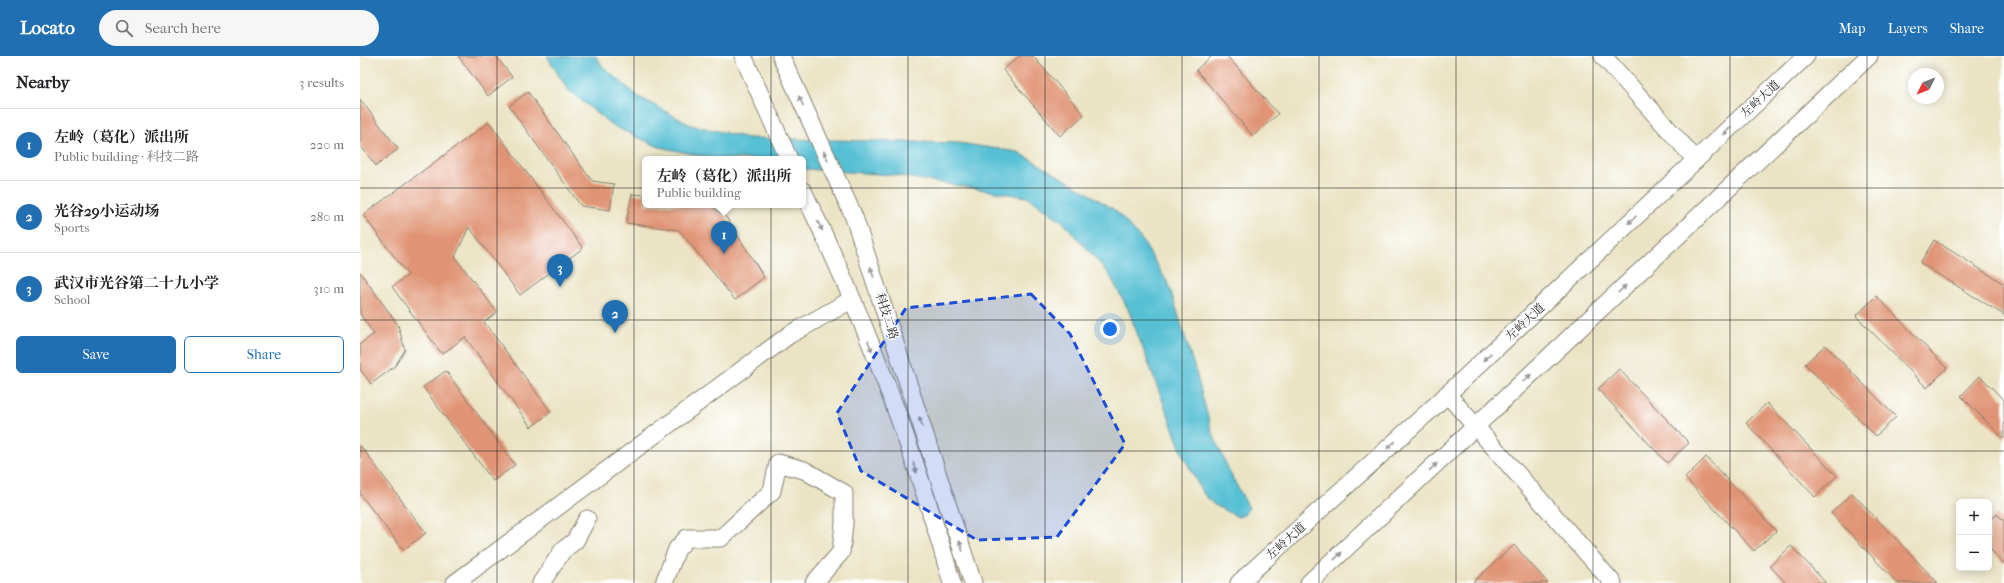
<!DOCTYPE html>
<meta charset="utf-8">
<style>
:root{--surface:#fff;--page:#f6f6f6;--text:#202124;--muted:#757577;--line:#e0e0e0;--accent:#1f6fb2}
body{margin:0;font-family:"IM FELL French Canon","Noto Serif SC",serif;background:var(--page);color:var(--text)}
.controls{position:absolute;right:12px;bottom:12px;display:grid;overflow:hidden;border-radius:6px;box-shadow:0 2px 10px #0003}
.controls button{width:36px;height:36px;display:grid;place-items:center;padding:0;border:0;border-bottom:1px solid var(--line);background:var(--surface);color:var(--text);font:20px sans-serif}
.compass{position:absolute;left:1548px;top:12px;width:36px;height:36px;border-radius:50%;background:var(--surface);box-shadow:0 2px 10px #0003;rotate:228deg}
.you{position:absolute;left:750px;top:273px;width:14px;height:14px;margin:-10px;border:3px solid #fff;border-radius:50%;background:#1a73e8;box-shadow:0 0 0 6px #1a73e833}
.badge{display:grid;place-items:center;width:26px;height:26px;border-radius:50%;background:var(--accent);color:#fff;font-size:13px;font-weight:700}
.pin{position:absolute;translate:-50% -33px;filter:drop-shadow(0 1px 2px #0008)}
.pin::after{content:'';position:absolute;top:21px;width:14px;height:12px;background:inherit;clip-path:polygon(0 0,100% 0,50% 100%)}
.popup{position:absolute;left:282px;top:100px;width:164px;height:52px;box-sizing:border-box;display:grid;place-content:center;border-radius:6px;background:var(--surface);filter:drop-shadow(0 1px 3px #0005);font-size:13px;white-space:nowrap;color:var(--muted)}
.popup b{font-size:15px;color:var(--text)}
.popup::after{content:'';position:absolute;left:50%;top:100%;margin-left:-8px;border:8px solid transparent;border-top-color:var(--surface)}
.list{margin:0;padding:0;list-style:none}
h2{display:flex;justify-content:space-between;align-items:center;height:52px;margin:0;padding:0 16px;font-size:17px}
h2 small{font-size:13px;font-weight:400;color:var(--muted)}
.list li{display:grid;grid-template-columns:26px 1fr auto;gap:12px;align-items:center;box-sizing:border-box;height:72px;padding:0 16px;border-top:1px solid var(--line)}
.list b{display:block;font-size:15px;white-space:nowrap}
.list p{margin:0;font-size:13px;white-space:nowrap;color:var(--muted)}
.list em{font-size:13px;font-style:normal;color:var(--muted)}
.actions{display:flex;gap:8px;padding:12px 16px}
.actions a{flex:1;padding:9px 0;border:1px solid var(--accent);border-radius:6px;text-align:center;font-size:14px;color:var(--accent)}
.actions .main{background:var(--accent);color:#fff}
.icon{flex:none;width:22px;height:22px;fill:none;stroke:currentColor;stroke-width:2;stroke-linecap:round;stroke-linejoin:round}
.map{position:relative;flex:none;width:1644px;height:527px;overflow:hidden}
header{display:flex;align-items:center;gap:24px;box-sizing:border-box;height:56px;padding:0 20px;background:var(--accent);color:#fff}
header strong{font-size:19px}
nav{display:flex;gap:22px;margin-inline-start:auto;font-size:14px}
.search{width:280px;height:36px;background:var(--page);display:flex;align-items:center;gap:10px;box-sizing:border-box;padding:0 14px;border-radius:22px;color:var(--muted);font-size:15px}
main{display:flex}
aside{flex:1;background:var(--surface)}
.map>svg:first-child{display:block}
.water{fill:#57c0d4;stroke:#3a6e78}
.building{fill:#e09474}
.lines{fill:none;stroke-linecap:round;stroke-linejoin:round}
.minor-casing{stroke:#838070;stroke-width:19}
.minor{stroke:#fff;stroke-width:17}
.oneway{fill:#999}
.marked{fill:#1d4ed8;fill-opacity:0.2;stroke:#1d4ed8;stroke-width:3;stroke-dasharray:8 5;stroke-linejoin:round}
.grid{fill:none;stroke:#1c1c1c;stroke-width:1;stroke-opacity:0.55}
.labels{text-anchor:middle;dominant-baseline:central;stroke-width:3;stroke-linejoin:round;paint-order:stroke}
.street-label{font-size:12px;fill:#1c1c1c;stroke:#fff}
</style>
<header>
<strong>Locato</strong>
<div class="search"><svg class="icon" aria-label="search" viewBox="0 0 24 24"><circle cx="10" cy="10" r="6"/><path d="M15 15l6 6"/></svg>Search here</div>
<nav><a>Map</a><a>Layers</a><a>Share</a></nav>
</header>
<main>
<aside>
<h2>Nearby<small>3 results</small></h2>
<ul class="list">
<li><span class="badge">1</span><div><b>左岭（葛化）派出所</b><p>Public building · 科技二路</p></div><em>220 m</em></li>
<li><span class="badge">2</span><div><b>光谷29小运动场</b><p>Sports</p></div><em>280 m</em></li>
<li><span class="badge">3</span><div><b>武汉市光谷第二十九小学</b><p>School</p></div><em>310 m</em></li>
</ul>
<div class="actions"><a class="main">Save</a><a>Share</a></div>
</aside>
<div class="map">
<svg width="1644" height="527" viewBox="0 0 1644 527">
<rect width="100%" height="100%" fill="#fff"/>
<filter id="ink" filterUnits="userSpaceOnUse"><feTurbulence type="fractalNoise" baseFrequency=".025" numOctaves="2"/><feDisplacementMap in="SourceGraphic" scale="8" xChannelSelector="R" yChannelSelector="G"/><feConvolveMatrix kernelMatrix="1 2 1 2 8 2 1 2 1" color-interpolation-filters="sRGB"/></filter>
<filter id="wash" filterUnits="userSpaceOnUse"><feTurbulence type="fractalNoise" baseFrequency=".012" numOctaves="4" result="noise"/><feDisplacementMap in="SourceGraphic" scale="16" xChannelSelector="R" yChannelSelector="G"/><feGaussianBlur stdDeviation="0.9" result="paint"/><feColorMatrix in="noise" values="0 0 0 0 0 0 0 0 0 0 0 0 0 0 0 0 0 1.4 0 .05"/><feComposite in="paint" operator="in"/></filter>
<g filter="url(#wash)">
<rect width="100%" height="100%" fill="#eae4c4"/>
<!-- water -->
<path class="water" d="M187,0H236L243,11L279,41L331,69L388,82L599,87L658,96L723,134L756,155L782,184L809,229L835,313L852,376L871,419L889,452L884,459L878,461L853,448L842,436L823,399L768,253L749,218L702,165L667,141L533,119L443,113V103H356L299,91L253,70L207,33Z"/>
<g id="blocks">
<!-- building -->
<g class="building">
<path d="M98,0H136L152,21L128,40Z"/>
<path d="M659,0H673L724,59L700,80L643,14Z"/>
<path d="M852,0H867L918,58L893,80L836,14Z"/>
<path d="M168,36L232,125L254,128L250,154L221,150L149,50Z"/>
<path d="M0,43L38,93L16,110L0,89Z"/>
<path d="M129,66L223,192L160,239L109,171L95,201L137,256L124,266L191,356L171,371L105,281L82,298L32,231L48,219L3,159Z"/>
<path d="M272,138L285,139V149H350L366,161L404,221L375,244L319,174L266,167Z"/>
<path d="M1574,184L1644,228V259L1560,207Z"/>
<path d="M0,216L38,269L45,294L35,310L11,328L0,313V288L14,278L0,258Z"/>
<path d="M1516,240L1587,312L1567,332L1496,260Z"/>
<path d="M1465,289L1536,361L1516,380L1445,308Z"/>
<path d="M1259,313L1329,387L1307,407L1238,333Z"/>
<path d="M86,315L155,409L133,425L63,331Z"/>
<path d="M1620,320L1644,344V383L1601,340Z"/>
<path d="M1407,347L1477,420L1455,441L1386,367Z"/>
<path d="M0,389L66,477L43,494L0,438Z"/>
<path d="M1346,401L1416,475L1394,495L1325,422Z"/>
<path d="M1492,437L1578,527H1537L1471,457Z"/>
<path d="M1637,458L1644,465V508L1629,492V466Z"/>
<path d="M1154,489L1188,527H1112Z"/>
<path d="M1431,490L1466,527H1426L1410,510Z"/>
</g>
</g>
</g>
<g filter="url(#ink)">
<use href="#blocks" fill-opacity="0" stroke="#838070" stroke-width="1"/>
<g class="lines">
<defs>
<g id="minor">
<path d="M383,0L429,103"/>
<path d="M421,0L494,161L613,527"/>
<path d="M1243,0L1336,104"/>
<path d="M443,135C504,260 554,393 592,527"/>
<path d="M1087,338L1253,527"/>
<path d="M95,527L429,279L491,244"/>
<path d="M181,527L203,494L215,485L227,463"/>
<path d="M304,527L317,493L327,482H361L412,435L418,407L444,414L484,437V468L481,496L454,527"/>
<path d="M879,527L1077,348L1446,0"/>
<path d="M949,527L1509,0"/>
</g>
</defs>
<!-- minor casing -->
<use href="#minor" class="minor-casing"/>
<!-- minor -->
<use href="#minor" class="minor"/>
</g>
<!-- one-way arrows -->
<defs><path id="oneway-solid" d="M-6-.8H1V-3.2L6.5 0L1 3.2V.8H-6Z"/></defs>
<g class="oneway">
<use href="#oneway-solid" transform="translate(441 45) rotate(-115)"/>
<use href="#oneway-solid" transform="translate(1367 75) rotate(137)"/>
<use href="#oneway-solid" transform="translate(466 100) rotate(-114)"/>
<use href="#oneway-solid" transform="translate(1272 164) rotate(137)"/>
<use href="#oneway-solid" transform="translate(460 170) rotate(64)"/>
<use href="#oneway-solid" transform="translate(512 216) rotate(-108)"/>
<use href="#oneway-solid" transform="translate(1262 233) rotate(-43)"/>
<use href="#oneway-solid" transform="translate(510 290) rotate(68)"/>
<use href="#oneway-solid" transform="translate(1127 301) rotate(137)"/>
<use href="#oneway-solid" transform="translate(1167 322) rotate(-43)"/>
<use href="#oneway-solid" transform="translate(561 366) rotate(-108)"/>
<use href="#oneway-solid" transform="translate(1031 389) rotate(138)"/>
<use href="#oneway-solid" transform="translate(1073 411) rotate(-43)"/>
<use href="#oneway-solid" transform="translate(555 412) rotate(71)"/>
<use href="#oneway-solid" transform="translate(601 490) rotate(-108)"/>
<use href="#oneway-solid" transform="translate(978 500) rotate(-43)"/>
</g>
</g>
<!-- marked area -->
<path class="marked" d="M671,238L710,278L765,388L697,481L617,484L501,415L477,357L546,252Z"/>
<!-- grid -->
<path class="grid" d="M137,0V527M274,0V527M411,0V527M548,0V527M685,0V527M822,0V527M959,0V527M1096,0V527M1233,0V527M1370,0V527M1507,0V527M0,132H1644M0,264H1644M0,395H1644"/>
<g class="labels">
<!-- street labels -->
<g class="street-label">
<text transform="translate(1400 43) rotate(-43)">左岭大道</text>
<text transform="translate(527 260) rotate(72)">科技二路</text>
<text transform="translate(1165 266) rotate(-43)">左岭大道</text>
<text transform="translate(926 485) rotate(-42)">左岭大道</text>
</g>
</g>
</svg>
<div class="controls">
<button>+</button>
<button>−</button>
</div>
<svg class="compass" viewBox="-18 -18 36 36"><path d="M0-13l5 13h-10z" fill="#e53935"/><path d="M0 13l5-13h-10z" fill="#757577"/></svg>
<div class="you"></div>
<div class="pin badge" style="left:364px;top:198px">1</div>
<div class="popup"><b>左岭（葛化）派出所</b>Public building</div>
<div class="pin badge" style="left:255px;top:277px">2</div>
<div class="pin badge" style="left:200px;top:231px">3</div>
</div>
</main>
